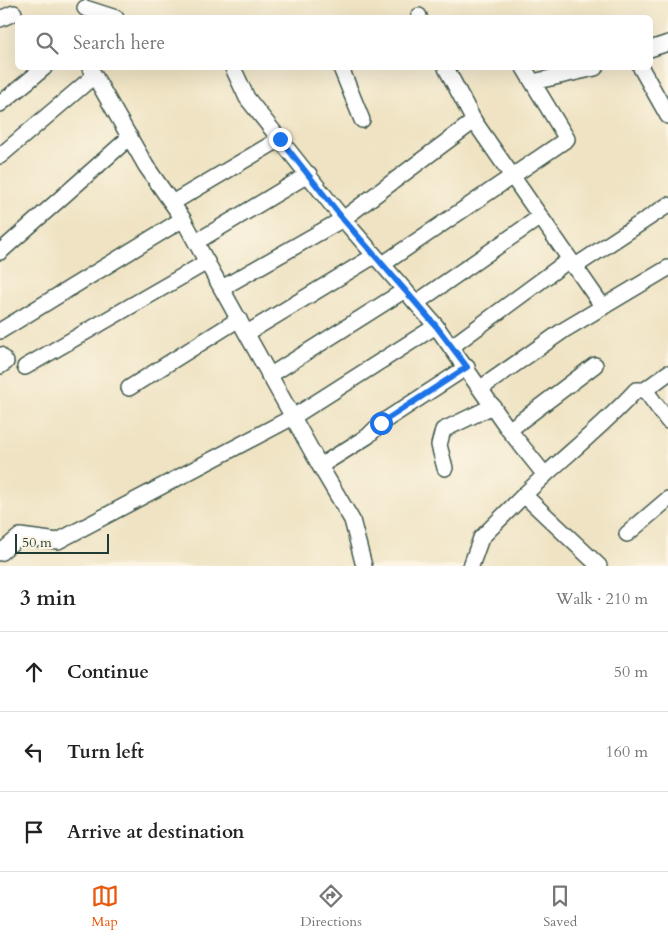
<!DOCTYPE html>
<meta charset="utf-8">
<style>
:root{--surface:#fff;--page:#f2f2f2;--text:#222;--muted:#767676;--line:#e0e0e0;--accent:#ea580c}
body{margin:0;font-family:Cardo,serif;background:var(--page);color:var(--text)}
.scale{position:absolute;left:15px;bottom:12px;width:94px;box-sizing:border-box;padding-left:5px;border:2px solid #1f3d34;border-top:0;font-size:14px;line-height:18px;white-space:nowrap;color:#1f3d34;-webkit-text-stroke:4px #fcf5e5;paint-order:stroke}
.stop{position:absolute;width:15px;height:15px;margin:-11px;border:4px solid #1a73e8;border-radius:50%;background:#fff}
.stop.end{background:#1a73e8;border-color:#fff;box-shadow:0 1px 5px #0008}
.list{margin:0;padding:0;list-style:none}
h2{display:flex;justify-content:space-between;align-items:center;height:65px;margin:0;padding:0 20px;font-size:21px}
h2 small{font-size:16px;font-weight:400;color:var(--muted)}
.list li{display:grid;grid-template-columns:32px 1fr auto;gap:15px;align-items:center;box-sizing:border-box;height:80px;padding:0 20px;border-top:1px solid var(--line)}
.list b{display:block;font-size:19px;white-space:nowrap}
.list em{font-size:16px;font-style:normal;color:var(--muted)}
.icon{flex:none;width:28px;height:28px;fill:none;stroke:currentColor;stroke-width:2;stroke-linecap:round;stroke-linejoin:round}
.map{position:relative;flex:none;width:668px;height:566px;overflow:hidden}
.search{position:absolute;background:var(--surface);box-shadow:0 5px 20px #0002;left:15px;right:15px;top:15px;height:55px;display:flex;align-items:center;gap:12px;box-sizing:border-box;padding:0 18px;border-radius:8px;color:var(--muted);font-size:19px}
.sheet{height:305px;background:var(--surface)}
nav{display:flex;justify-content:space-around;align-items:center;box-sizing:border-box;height:70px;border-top:1px solid var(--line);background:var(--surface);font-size:14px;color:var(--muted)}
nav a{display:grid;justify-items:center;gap:2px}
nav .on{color:var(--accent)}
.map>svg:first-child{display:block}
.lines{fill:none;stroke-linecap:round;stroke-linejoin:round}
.street-casing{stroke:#3e5649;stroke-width:18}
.street{stroke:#fff;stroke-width:15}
.route{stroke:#1a73e8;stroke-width:6}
</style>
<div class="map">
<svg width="668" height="566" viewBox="0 0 668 566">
<rect width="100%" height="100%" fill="#fcf5e5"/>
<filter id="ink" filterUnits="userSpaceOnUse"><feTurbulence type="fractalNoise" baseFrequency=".02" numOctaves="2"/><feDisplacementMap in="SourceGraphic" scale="10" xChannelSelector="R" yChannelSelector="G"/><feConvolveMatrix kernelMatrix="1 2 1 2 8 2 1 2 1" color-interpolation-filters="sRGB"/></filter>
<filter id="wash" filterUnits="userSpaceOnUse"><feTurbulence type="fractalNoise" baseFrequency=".0096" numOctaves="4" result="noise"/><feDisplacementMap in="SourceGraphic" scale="20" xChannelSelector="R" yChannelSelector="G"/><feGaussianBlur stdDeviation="1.12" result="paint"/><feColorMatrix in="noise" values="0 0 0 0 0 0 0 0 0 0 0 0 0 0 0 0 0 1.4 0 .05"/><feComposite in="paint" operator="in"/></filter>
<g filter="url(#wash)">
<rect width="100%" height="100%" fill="#efe3c3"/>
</g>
<g filter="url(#ink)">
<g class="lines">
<defs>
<g id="street">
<path d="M85,8L116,18"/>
<path d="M419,16V18"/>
<path d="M0,19L14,13"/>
<path d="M650,49L668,43"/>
<path d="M90,68L146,166L183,219L320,466L352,520L364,566"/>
<path d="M233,68L247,98L343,219L436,326L509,430L545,475L524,495L599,566"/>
<path d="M341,68L362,120"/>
<path d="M641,68L668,116"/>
<path d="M533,82L595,68"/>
<path d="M0,104L44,68"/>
<path d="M474,121L603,307"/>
<path d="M0,156L94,76"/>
<path d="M172,203L280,139"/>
<path d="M196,242L309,174"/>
<path d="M0,252L130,137"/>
<path d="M383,264L567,139L524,68"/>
<path d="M574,267L668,205"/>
<path d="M222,288L343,219L474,121L446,68"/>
<path d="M416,303L540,217"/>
<path d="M0,331L183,219"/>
<path d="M247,333L374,256"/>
<path d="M451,347L569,260"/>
<path d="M0,355L6,362L0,366"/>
<path d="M25,367L207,262"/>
<path d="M668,373L645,390L668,421"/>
<path d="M269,376L405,290"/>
<path d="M129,388L239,319"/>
<path d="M481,388L564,330L668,268"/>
<path d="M509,430L595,365"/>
<path d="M320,466L368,436L381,423L467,367"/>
<path d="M445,468L439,445L443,430L493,406"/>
<path d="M545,475C576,447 608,421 636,390H645"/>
<path d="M627,534L668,499"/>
<path d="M0,553L20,536L58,541L293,417L436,326"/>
<path d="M471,566L481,538L524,495"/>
</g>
</defs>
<!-- street casing -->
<use href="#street" class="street-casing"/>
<!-- street -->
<use href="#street" class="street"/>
</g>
</g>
<g class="lines" filter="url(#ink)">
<!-- route -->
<path class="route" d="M280,139L343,219L436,326L467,367L381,423"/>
</g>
</svg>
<div class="scale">50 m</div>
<div class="stop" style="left:381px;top:423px"></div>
<div class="stop end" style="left:280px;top:139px"></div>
<div class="search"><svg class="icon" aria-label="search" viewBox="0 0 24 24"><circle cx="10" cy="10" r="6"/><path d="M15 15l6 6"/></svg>Search here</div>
</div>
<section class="sheet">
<h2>3 min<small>Walk · 210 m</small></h2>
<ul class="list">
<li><svg class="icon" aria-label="ahead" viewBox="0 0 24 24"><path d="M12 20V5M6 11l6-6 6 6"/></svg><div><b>Continue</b></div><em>50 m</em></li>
<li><svg class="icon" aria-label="left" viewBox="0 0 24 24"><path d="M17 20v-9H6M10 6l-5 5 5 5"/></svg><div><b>Turn left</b></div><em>160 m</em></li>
<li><svg class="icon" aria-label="arrive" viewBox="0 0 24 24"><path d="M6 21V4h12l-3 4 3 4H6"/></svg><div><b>Arrive at destination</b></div></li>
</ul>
</section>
<nav>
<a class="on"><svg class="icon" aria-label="map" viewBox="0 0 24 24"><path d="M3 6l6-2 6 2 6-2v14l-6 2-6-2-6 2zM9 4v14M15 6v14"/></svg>Map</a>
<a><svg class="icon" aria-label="directions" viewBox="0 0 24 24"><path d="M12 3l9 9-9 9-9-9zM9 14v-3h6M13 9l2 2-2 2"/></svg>Directions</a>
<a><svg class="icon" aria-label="saved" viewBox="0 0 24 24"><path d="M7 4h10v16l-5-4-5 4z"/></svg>Saved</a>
</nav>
